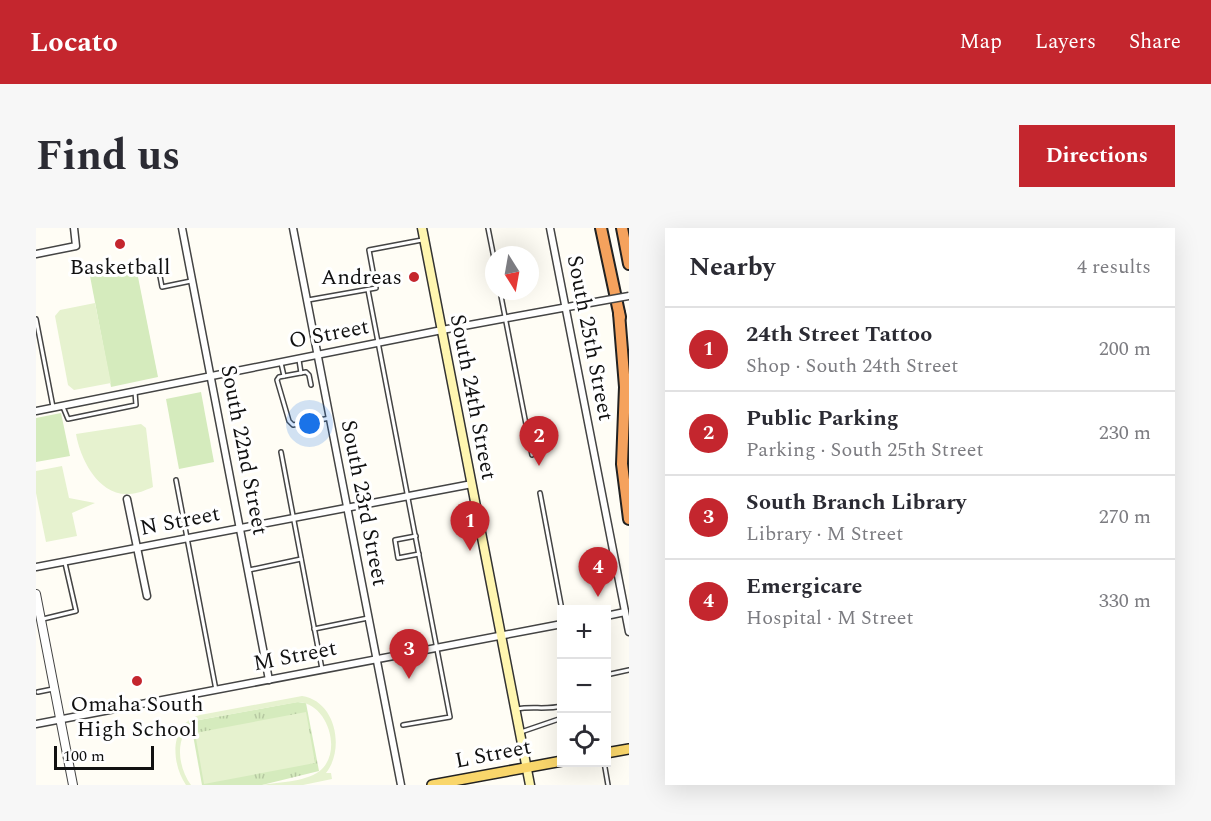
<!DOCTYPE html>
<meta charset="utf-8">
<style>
:root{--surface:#fff;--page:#f7f7f7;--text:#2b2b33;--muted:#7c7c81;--line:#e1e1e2;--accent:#c4262e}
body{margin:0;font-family:Spectral,serif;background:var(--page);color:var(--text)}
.controls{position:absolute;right:18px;bottom:18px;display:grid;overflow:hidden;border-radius:0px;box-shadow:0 6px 24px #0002}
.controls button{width:54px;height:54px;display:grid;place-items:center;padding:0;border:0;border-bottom:2px solid var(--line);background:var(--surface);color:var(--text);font:30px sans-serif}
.compass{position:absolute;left:449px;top:18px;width:54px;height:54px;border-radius:50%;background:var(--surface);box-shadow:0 6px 24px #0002;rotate:169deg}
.scale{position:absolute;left:18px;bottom:15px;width:100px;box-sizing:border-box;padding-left:6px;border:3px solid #111;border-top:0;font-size:16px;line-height:21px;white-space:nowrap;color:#111;-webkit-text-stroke:4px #fff;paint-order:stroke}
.you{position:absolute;left:274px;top:196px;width:21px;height:21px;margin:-15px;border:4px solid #fff;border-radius:50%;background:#1a73e8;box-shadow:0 0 0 9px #1a73e833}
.badge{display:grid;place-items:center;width:39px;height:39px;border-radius:50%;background:var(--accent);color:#fff;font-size:20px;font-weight:700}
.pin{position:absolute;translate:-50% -50px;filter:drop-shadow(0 2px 3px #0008)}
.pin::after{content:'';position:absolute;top:32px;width:21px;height:18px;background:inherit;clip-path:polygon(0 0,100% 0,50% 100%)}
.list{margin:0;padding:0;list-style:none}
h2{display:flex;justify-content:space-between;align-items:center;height:78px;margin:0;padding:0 24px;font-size:26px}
h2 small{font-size:20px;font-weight:400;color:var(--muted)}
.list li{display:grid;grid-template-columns:39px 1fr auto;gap:18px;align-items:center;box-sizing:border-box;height:84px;padding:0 24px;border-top:2px solid var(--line)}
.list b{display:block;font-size:22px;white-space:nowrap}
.list p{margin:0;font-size:20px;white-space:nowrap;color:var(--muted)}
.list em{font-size:20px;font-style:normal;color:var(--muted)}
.icon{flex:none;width:33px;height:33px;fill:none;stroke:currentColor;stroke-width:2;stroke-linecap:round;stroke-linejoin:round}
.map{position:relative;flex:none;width:593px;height:557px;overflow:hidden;border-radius:0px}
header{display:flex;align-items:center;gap:36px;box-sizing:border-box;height:84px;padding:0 30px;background:var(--accent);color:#fff}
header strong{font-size:28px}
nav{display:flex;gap:33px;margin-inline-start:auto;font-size:21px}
.intro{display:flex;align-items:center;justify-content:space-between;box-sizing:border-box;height:144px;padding:0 36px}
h1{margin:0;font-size:42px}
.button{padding:15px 27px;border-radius:0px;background:var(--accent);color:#fff;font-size:21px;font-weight:700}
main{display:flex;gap:36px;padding:0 36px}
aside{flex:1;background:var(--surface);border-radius:0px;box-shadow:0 6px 24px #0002}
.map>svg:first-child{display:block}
.grass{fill:url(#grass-tufts)}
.park{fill:#d5ebbd}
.pitch{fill:#e6f2cf}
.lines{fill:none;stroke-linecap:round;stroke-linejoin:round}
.service-casing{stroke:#444;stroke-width:6}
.minor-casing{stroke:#444;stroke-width:9}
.tertiary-casing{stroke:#444;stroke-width:10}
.secondary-casing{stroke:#333;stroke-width:11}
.primary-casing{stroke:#222;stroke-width:12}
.motorway-casing{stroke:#222;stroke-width:14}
.service{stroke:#fff;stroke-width:3}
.minor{stroke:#fff;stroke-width:6}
.tertiary{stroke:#fff;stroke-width:8}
.secondary{stroke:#fff6b0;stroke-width:8}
.primary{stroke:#f9d66b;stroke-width:9}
.motorway{stroke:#f5a25d;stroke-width:10}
.minor-bridge-casing{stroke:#444;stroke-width:9;stroke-linecap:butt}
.minor-bridge{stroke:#fff;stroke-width:6}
.poi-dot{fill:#c4262e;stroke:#fff;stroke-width:2}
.labels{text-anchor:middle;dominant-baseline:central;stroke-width:6;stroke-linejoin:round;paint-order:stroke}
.poi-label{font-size:22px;fill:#111;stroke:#fff}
.street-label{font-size:22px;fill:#111;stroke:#fff}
</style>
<header>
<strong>Locato</strong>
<nav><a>Map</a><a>Layers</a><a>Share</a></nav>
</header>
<div class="intro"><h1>Find us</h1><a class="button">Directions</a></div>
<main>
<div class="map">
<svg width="593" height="557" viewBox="0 0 593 557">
<defs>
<pattern id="grass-tufts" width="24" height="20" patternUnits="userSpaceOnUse" patternTransform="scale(1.5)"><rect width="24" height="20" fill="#d5ebbd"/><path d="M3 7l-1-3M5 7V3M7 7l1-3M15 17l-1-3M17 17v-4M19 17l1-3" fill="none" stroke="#b6c8a1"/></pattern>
</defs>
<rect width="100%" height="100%" fill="#fffdf5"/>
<!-- grass -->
<path class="grass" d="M261,474L270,475L283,543L226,557H166L155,496L163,492Z"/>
<!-- park -->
<g class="park">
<path d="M100,39L122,149L75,159L54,48Z"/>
<path d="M165,164L178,234L143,241L130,171Z"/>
<path d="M25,185L34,228L0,234V190Z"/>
</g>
<!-- pitch -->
<g class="pitch">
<path d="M59,75L75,155L38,162L32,157L19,88L24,82Z"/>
<path d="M105,196L110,200L117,259C110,262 101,266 93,266C62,268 44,230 40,206Z"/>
<path d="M26,238L33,270L59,275L36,285L41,308L10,314L0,265V243Z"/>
<path d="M266,468C300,473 309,521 290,545H295L296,551L267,557H226C243,554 273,554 286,541C306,521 291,476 263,474L163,492C137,504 141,538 155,557H150C135,535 133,496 164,487Z"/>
<path d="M270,484L279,535L168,556L159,505Z"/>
</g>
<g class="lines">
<defs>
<g id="service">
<path d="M452,0L458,30"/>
<path d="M123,43L126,59L155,53"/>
<path d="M332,62L414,489L367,497"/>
<path d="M464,63L496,227"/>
<path d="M272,72L340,60L333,22L386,12"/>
<path d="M0,91L17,179"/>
<path d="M263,132L265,145"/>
<path d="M245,135L248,148"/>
<path d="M275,157L273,147L270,144L243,149L241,152L253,193L257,197L294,190"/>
<path d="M27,179L32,191L100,177L99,164"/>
<path d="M245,224L286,441"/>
<path d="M140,252L180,462"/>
<path d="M504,265L526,382"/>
<path d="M380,308L359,312L362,330L383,326"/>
<path d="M213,342L265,331"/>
<path d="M7,391L40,383L29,335"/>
<path d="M278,401L332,390"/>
<path d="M570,447L593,442"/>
<path d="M2,464L17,461"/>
<path d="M481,481C496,478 510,482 526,478"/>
<path d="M485,504L526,490"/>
<path d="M568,534L572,557"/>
</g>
<g id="minor">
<path d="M146,0L233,452"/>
<path d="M257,0L365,557"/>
<path d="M514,0L593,404"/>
<path d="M0,26L40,18L38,0"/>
<path d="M0,183L406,102L548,76"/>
<path d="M91,271L111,368"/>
<path d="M0,339L436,256"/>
<path d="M570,388L589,384"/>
<path d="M0,496L526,396"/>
</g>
<path id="tertiary" d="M0,366L37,557"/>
<path id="secondary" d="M386,0L494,557"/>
<g id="primary">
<path d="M570,525L593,521"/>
<path d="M396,557L526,533"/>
</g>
<g id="motorway">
<path d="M565,0L584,89"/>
<path d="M586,0L593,36"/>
<path d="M583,85L589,159L586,236L593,291"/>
</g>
</defs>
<!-- service casing -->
<use href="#service" class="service-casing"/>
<!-- minor casing -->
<use href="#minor" class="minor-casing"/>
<!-- tertiary casing -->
<use href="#tertiary" class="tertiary-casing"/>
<!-- secondary casing -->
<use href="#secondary" class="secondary-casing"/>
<!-- primary casing -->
<use href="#primary" class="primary-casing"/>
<!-- motorway casing -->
<use href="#motorway" class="motorway-casing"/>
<!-- service -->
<use href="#service" class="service"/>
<!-- minor -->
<use href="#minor" class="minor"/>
<!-- tertiary -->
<use href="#tertiary" class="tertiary"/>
<!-- secondary -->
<use href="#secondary" class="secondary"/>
<!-- primary -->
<use href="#primary" class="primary"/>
<!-- motorway -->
<use href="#motorway" class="motorway"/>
<defs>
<path id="minor-bridge" d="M548,76L593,68"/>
</defs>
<!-- minor-bridge casing -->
<use href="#minor-bridge" class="minor-bridge-casing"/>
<!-- minor-bridge -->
<use href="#minor-bridge" class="minor-bridge"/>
</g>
<!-- markers -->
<g class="poi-dot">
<circle cx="84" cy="16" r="6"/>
<circle cx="378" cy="49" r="6"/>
<circle cx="101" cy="453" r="6"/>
</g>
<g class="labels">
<!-- poi labels -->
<g class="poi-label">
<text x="84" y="39">Basketball</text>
<text x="366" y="49" text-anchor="end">Andreas</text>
<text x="101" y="476">Omaha South<tspan x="101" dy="25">High School</tspan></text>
</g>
<!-- street labels -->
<g class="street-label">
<text transform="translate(293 106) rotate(-11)">O Street</text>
<text transform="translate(554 110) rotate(79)">South 25th Street</text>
<text transform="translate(437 169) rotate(79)">South 24th Street</text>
<text transform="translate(208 222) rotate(79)">South 22nd Street</text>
<text transform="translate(328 275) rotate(79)">South 23rd Street</text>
<text transform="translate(144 293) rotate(-11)">N Street</text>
<text transform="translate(259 428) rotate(-11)">M Street</text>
<text transform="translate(457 526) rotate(-11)">L Street</text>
</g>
</g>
</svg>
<div class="controls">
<button>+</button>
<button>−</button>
<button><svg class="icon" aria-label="locate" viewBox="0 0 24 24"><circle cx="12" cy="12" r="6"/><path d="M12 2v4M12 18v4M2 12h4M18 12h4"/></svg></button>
</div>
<svg class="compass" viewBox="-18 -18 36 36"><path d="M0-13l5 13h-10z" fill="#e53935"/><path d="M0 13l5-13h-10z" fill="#7c7c81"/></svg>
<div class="scale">100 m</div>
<div class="you"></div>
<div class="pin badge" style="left:434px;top:323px">1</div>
<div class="pin badge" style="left:503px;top:238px">2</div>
<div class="pin badge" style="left:373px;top:451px">3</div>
<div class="pin badge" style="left:562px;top:369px">4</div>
</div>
<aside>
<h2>Nearby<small>4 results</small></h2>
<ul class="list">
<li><span class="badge">1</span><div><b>24th Street Tattoo</b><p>Shop · South 24th Street</p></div><em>200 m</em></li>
<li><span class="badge">2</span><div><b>Public Parking</b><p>Parking · South 25th Street</p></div><em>230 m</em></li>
<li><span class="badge">3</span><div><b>South Branch Library</b><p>Library · M Street</p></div><em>270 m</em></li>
<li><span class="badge">4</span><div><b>Emergicare</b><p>Hospital · M Street</p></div><em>330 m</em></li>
</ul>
</aside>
</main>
